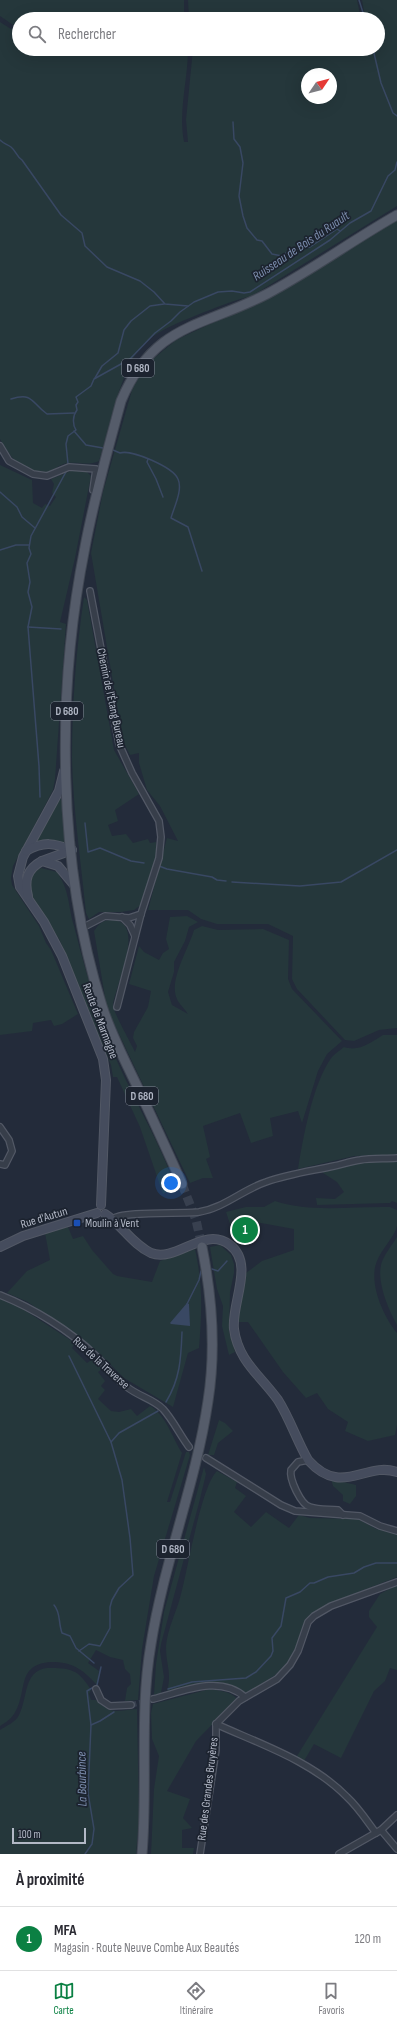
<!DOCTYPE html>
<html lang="fr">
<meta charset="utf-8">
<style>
:root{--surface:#fff;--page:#f2f2f3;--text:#2b2b33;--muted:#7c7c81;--line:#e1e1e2;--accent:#0b8043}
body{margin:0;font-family:"Sofia Sans Condensed",sans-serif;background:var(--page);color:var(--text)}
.compass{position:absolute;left:301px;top:68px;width:36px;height:36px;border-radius:50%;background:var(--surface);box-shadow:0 4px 16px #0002;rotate:55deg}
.scale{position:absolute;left:12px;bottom:10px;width:74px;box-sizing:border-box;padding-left:4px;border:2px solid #b2b8c6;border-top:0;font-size:11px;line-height:14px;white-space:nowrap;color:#b2b8c6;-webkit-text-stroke:3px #1c232f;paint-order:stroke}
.you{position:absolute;left:171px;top:1183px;width:14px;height:14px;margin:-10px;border:3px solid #fff;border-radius:50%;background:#1a73e8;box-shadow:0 0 0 6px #1a73e833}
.badge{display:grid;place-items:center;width:26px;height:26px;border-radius:50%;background:var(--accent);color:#fff;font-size:13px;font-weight:700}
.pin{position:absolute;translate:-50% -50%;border:2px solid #fff;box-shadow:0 1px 4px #0006}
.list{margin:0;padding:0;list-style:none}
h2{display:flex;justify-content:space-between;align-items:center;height:52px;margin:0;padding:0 16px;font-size:17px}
h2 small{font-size:13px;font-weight:400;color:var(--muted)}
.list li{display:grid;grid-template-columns:26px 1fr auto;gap:12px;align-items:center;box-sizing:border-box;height:64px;padding:0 16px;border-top:1px solid var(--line)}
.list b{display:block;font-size:15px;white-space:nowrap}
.list p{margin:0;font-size:13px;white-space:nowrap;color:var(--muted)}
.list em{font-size:13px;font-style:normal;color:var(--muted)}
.icon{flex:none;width:22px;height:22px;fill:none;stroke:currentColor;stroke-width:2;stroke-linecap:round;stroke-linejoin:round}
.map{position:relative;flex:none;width:397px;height:1854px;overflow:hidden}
.search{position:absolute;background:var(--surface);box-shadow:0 4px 16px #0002;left:12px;right:12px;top:12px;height:44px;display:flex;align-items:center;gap:10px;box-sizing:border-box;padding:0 14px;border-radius:22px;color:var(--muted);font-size:15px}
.sheet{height:116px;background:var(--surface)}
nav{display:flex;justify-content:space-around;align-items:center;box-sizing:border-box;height:56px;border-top:1px solid var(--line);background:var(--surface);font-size:11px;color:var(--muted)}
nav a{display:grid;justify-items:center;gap:2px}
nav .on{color:var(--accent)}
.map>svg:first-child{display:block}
.green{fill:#25373b;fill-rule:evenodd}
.water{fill:#394863}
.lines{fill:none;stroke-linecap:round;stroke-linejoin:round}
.stream{stroke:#394863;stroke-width:1.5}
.minor-tunnel{stroke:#38404f;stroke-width:5.5;stroke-dasharray:5.5 3;stroke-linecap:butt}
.primary-tunnel{stroke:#38404f;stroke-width:9;stroke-dasharray:9 4.5;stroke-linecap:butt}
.minor-casing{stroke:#525865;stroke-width:8}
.secondary-casing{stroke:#525865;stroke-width:10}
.primary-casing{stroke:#404753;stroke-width:11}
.minor{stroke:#373e4a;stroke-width:5.5}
.secondary{stroke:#454c5d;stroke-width:8}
.primary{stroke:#555c6a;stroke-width:9}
.transit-dot{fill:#1a4fb4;stroke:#1c232f;stroke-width:1.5}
.labels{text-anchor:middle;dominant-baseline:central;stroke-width:3.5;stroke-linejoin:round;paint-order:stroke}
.shield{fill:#1c232f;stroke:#858b99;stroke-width:1}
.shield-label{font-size:11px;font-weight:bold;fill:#b2b8c6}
.street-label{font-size:12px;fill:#b2b8c6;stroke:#1c232f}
.poi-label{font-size:12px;fill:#b2b8c6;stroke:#1c232f;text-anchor:start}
.water-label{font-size:13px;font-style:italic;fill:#7c8dad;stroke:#1c232f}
</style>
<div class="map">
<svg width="397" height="1854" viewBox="0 0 397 1854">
<rect width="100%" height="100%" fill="#232b3a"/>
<!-- green -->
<g class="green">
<path d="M0,0H184V19H19V49H188C188,80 178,111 184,142H188L186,120L193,49H378V19H368L364,11L362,0H397V206L252,296C233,300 215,308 197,315C180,322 162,329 148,340C122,359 109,431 99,461C89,466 79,462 68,463C61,463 55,470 48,472C25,478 9,456 0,439V22L11,29L16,27L0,16ZM307,74H331V98H307Z"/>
<path d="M188,0H357L361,19H189Z"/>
<path d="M397,220V1028L379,1030L354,1041L345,1040L297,989L292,979L293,936L268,924H217L201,919L188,910H148L167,838L178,841L160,806L147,790L139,763V753L130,755L123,741L91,553L103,492L132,390L143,370L153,359L176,340L276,293Z"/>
<path d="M0,465L32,480L33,503L42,508L45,504L50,506L56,497L52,493L54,484L51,479L71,471H86L91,476L75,558L60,622L66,624L55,779L53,790L13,866L11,878L12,885L39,926L46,943L51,950L78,1014L62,1024L54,1026L51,1020L33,1023L32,1031L0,1035Z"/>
<path d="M84,597L87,600L114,750L139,794L115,810L118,821L108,825L112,836L126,834L133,843L148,839L150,843L156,842V856L141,905L134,910L121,912H99L89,919L86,913C81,862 73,810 72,758C72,704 76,650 84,597Z"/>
<path d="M60,799L63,800L65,844C52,840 45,839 33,844Z"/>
<path d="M41,868L57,872C70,891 68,906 74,926C83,962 93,997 105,1031C124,1085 157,1134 176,1188L163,1194L140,1127L117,1077H113L111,1065L67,957L59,939L30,893C28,882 31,873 41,868Z"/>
<path d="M187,916L198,922L189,927L185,941L174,962V972L168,992L172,1005L188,1014C185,1009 179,1004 177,999C168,981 189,948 194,930L202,926L218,930L263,929L289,940L288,979L292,989L342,1041L327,1054L318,1071L302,1123L298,1111L270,1118L273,1136L251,1143L240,1113L203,1126L210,1157L206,1159L213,1178H203L190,1183L107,1009L94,931C99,924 102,920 111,920C148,920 115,986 113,1005C113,1012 131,1043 135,1052L137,1046L133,1038L134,1032L148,1007L151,991L129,984L139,946L144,952L159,960L163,953L169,949L166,939L170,917Z"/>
<path d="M383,1035H397V1155L354,1156L298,1169C303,1138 313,1082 332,1057C335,1054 340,1050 344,1047C359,1052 370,1043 383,1035Z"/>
<path d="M397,1161V1203L392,1201L390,1203L317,1205L316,1198L335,1199L344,1192L337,1182L323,1173L322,1170L363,1162Z"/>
<path d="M275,1201C311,1213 352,1206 390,1207L397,1210C397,1215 397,1221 397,1226C395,1236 381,1250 377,1261C368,1282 383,1316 397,1333V1425L395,1435L368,1441L345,1431L348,1422L328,1409L317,1393L306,1398L283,1372L248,1322H238V1312L246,1273L262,1261L294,1250V1229L250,1221L230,1224L226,1212L246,1207H264Z"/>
<path d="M68,1227L73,1239L83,1236L92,1250L113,1274L117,1276L152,1282L160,1261L195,1249C203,1286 202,1311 199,1348L188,1353L173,1407L124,1378L98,1352L28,1302L7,1293L27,1271L50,1260L45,1233Z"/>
<path d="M397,1237V1325C388,1309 377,1283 381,1265C383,1256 392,1245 397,1237Z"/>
<path d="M220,1245L231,1255L234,1264V1273L230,1292L229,1331L235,1352L229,1355L222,1326L223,1306L217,1289L210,1247Z"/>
<path d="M0,1297L15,1304L75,1343L72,1348L87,1363L93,1359L102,1369L98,1372L105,1381L101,1386L105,1390L98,1399L111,1411L119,1412L131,1409L137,1416L150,1406C166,1415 172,1437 182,1453L167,1502H170L186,1452H189L190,1455L154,1576L142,1649L138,1700L125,1701L127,1688L131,1684L130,1674L125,1669L123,1660L110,1657L96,1650L88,1663L99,1671L97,1685C84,1671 75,1663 55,1662C14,1662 29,1692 14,1714C11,1719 5,1723 0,1726Z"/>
<path d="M219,1420L225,1423L233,1431L218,1443L214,1455H208Z"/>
<path d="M204,1467L206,1474L199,1503L161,1644L160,1651L164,1677L161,1693L154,1695L156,1664L164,1612Z"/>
<path d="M217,1471L237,1482L235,1488L246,1496L234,1512L251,1527L266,1512L289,1528L299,1515L310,1518L358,1519L376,1529L397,1533V1577L328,1604L314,1612L307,1620L297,1646L287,1663L274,1676L247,1693L220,1682H207L167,1692C172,1672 166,1665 166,1647C167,1629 177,1611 181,1594C188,1569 201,1486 217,1471Z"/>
<path d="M331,1479L356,1485V1496L350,1504L343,1501V1495L333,1486Z"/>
<path d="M397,1585V1670L390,1668L385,1681L374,1691L341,1758L314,1744L304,1761L297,1756L377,1627L369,1617V1611L380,1594Z"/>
<path d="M47,1668C71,1668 78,1669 91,1690L89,1694L91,1700H96C113,1716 117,1710 137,1709L139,1819L136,1854H0V1730C6,1726 16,1722 19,1715C28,1698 23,1671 47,1668Z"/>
<path d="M210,1689C220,1691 230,1691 237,1699L196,1741L167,1791L190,1799L183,1818L192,1828L182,1830V1848H194L193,1854H151L154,1789L159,1756L152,1739L151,1713L153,1704Z"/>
</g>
<!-- water -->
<path class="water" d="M187,1303L189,1304L190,1326L171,1324L170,1323Z"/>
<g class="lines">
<!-- stream -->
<g class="stream">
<path d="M359,0L365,19"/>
<path d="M373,49L381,83L393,113L397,116"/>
<path d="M233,122L234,139L240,147L243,163L239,196L243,216L247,228L257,240L262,241L272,254L282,256L290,250L310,247L337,229L340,231"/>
<path d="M0,140C4,144 7,144 11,147C16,151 16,156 22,160L61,215L82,233L85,246L107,267L140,281L154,292L165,304L188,306"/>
<path d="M95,378L102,366L118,353L124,330L131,321L150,306L164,304"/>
<path d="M11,399C34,392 31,403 47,414L74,413"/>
<path d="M74,431L86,445L103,448"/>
<path d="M113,450L120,453C131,449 173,467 178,479C183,490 174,507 171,518L188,527L202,571"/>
<path d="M148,459L147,462L156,479L163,497"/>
<path d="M68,464L66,444L68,436L76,430C72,424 73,415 77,410L76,405L78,402L76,397L91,386L94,379L130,359L155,333L171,321L180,312L194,302L218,292L232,291L244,293L250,292L330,240L350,223L371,211L388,176L395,170L397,162"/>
<path d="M0,492L17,507L22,517L35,528"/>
<path d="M0,550L16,545H29"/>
<path d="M28,627L61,629"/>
<path d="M40,797L39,766L28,627L32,607L28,592L30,582L27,563L31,554L29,548L31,536L67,470"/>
<path d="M85,823L88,852L100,848L131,861L144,863"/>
<path d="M159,866L167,869L212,877L217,880L226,881"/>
<path d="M232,882L300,886L341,882L397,850"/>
<path d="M212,1269L218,1271L227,1261"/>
<path d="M187,1304L199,1280L201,1271"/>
<path d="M69,1356L111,1442L122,1480L130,1538L133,1575L119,1588L112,1600L110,1607V1628L100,1646L89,1644L79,1651"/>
<path d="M166,1402C180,1379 181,1359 182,1332"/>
<path d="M111,1442L119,1433L158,1411"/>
<path d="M54,1605C61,1613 58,1622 62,1633L70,1636L76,1648L94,1663"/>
<path d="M97,1685L101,1667"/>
<path d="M168,1689L192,1682L246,1678L256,1672L271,1656L273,1651L272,1638L281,1626L286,1598L300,1592L310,1583H314L328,1577L354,1573L364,1567L376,1563H397"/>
<path d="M91,1725L100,1721L114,1712"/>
<path d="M85,1854L92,1844L94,1829L88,1793L91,1725L87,1691L92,1688"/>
</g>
<!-- minor-tunnel -->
<path class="minor-tunnel" d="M131,1705L147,1701"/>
<!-- primary-tunnel -->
<path class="primary-tunnel" d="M182,1184L196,1220L202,1247"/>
<defs>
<g id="minor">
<path d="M0,446L9,461L33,474L47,476L69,467L96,469L93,490"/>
<path d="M90,591L119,744L132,773L159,821L161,837L159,858L141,914L117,1007"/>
<path d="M122,917L130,925L135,936"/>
<path d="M82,928L105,916L129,918L141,914"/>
<path d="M0,1127L9,1140L12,1151L5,1165L0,1164"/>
<path d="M113,1219C120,1211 183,1214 199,1212C224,1208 242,1190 266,1182C288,1174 311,1171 334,1166C343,1164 352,1161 360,1160C372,1158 385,1159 397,1158"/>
<path d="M0,1295C33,1308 69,1330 95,1355C106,1365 115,1379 127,1387C138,1396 153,1399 163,1409C173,1420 180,1435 189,1447"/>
<path d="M206,1458L281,1505L295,1511L360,1516L380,1526L397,1531"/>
<path d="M308,1460L298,1462L291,1470C289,1479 301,1505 310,1507C319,1510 329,1509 338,1510L343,1515"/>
<path d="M96,1689L101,1700L110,1706L131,1705"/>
<path d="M153,1699C182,1692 219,1674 245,1697"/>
<path d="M216,1724L239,1701L277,1679L290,1665L298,1651L308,1622L314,1616L331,1606L397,1582"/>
<path d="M216,1724C260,1744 312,1761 347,1797C358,1807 367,1821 376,1833"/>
<path d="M381,1830L397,1849"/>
<path d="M200,1854L216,1750V1724"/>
<path d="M339,1854L381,1830L397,1815"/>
</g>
<g id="secondary">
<path d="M64,771L59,791L23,857L18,876L20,887L44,922L62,956L103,1059L106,1080L101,1205"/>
<path d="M26,851C44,841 54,843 72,850"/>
<path d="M42,861L72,850"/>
<path d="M28,896C24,880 27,869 42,861L58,866L74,885"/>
<path d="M105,1214C121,1224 133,1245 151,1253C177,1263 204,1225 230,1245C255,1264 231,1303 234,1329C238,1361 261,1376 278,1400C290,1419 297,1441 308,1460C342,1498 365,1461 397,1472"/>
<path d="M0,1247L23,1236L97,1213"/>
</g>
<g id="primary">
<path d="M182,1184C168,1152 153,1120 138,1088C125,1061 111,1034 102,1006C57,865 56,692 85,547C94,498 108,449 121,401C154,323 201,328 267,294C312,270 353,240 397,215"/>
<path d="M142,1854C148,1784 139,1713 151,1644C164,1562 196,1483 208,1401C216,1350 212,1297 202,1247"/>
</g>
</defs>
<!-- minor casing -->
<use href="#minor" class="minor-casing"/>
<!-- secondary casing -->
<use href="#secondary" class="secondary-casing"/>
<!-- primary casing -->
<use href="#primary" class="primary-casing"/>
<!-- minor -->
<use href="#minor" class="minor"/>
<!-- secondary -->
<use href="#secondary" class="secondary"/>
<!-- primary -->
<use href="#primary" class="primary"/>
</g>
<!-- markers -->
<rect class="transit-dot" x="73" y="1219" width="8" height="8" rx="2"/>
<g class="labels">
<!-- shield labels -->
<g class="shield">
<rect x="122" y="359" width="32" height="18" rx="3"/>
<rect x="51" y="702" width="32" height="18" rx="3"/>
<rect x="126" y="1087" width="32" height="18" rx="3"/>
<rect x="157" y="1540" width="32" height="18" rx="3"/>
</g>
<g class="shield-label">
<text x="138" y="368">D 680</text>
<text x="67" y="711">D 680</text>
<text x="142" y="1096">D 680</text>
<text x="173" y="1549">D 680</text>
</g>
<!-- street labels -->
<g class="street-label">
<text transform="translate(111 698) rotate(78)">Chemin de l'Étang Bureau</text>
<text transform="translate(100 1021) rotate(69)">Route de Marmagne</text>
<text transform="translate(44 1218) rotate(-17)">Rue d'Autun</text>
<text transform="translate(101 1363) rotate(42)">Rue de la Traverse</text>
<text transform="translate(208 1789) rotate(-83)">Rue des Grandes Bruyères</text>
</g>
<!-- poi labels -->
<g class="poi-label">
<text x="85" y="1223">Moulin à Vent</text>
</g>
<!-- water labels -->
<g class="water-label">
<text transform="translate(301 246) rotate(-34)">Ruisseau de Bois du Ruault</text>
<text transform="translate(82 1779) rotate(-91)">La Bourbince</text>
</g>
</g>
</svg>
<svg class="compass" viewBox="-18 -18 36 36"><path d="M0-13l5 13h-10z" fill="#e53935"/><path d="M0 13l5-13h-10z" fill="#7c7c81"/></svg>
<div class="scale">100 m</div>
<div class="you"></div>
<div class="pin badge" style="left:245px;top:1230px">1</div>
<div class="search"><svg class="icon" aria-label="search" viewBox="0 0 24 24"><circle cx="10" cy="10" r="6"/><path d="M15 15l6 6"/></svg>Rechercher</div>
</div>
<section class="sheet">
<h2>À proximité<small></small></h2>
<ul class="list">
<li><span class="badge">1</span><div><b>MFA</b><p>Magasin · Route Neuve Combe Aux Beautés</p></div><em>120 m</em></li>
</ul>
</section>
<nav>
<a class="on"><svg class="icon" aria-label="map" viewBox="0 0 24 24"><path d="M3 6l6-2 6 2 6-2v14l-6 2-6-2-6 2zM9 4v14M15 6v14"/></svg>Carte</a>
<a><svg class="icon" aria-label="directions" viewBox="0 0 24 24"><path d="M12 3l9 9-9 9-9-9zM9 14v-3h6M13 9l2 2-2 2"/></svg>Itinéraire</a>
<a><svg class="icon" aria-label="saved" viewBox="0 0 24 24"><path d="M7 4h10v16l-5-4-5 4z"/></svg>Favoris</a>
</nav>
